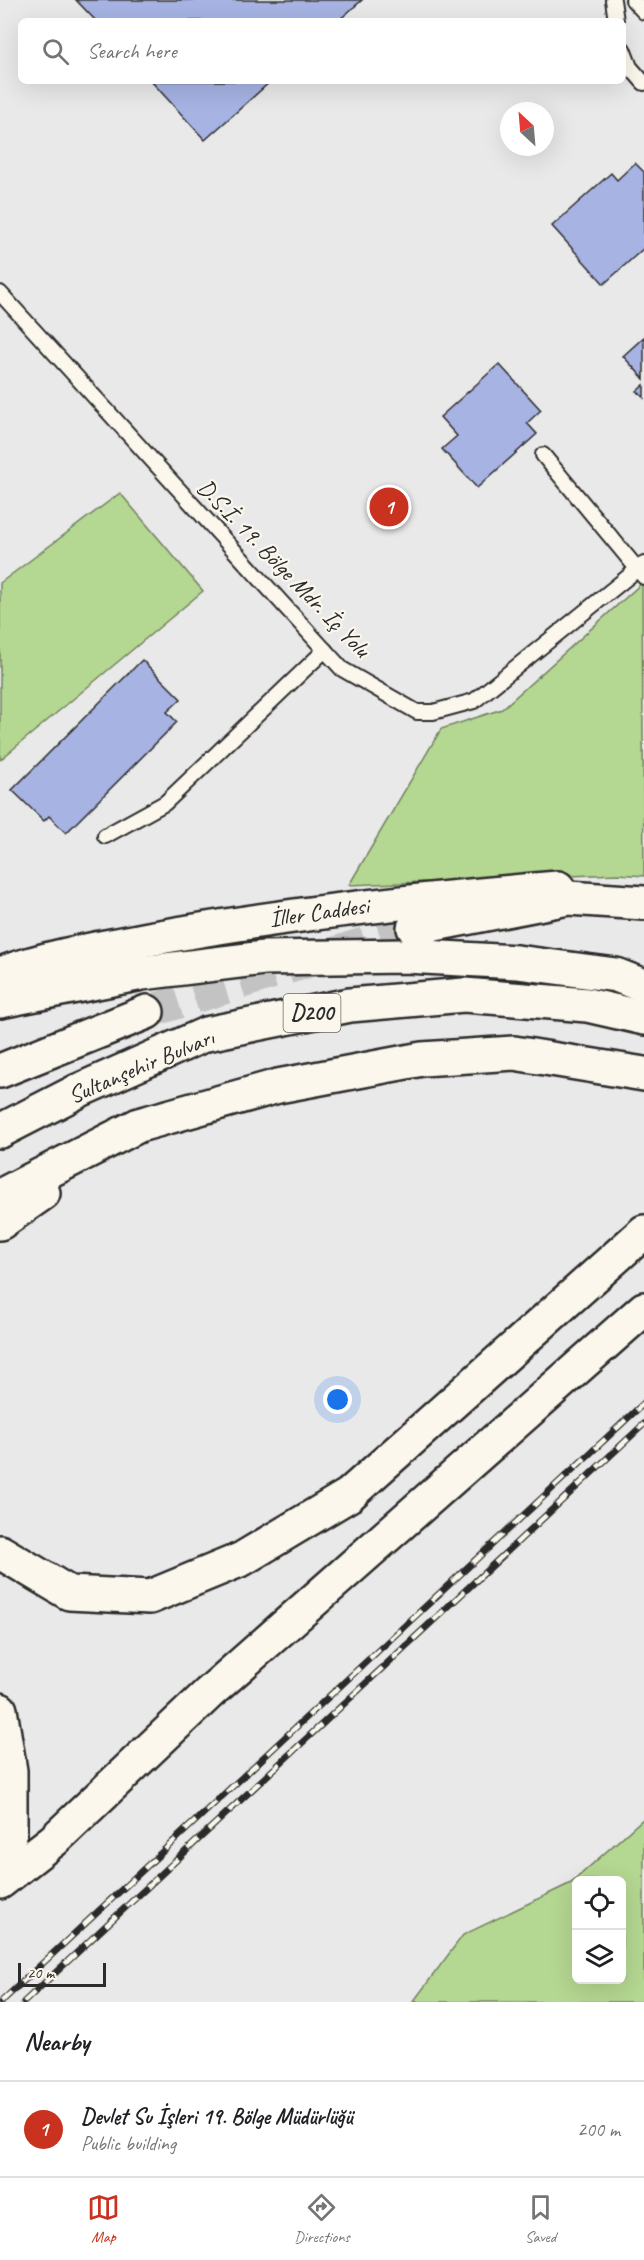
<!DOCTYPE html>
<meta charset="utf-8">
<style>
:root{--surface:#fff;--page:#f6f6f6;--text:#202124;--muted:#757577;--line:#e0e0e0;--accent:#c8321e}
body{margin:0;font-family:Caveat,sans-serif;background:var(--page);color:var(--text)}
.controls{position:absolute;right:18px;bottom:18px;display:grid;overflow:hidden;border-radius:9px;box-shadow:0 6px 24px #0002}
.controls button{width:54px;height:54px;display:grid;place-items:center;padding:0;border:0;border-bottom:2px solid var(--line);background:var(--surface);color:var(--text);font:30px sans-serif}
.compass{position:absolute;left:500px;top:102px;width:54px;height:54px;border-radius:50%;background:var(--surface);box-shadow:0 6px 24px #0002;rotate:334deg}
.scale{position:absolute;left:18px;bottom:15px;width:88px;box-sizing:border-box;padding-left:6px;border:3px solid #2b2b2b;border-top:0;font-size:16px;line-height:21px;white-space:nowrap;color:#2b2b2b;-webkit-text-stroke:4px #fbf7ec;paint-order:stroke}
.you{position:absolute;left:338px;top:1400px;width:21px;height:21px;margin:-15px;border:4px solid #fff;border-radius:50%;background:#1a73e8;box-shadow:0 0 0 9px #1a73e833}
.badge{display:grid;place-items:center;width:39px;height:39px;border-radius:50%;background:var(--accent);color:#fff;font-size:20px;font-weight:700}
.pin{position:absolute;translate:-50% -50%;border:3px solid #fff;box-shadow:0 2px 6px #0006}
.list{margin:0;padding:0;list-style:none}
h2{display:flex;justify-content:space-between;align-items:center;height:78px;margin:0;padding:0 24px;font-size:26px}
h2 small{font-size:20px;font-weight:400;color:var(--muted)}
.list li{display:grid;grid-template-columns:39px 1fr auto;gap:18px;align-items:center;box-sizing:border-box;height:96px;padding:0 24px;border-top:2px solid var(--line)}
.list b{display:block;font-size:22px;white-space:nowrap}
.list p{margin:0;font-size:20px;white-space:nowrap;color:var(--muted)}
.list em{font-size:20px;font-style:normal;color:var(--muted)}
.icon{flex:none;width:33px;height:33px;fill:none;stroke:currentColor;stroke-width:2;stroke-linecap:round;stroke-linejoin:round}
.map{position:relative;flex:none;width:644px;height:2002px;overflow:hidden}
.search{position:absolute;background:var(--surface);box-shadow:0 6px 24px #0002;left:18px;right:18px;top:18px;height:66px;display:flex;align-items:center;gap:15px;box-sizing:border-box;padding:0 21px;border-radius:9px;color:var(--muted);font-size:22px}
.sheet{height:174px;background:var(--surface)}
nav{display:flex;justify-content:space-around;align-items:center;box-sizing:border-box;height:84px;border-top:2px solid var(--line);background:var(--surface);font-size:16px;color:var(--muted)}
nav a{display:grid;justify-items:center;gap:3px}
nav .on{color:var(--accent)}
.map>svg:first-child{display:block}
.green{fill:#b4d791;stroke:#70815e;stroke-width:1.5;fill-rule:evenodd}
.building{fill:#a6b3e3;stroke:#2b2b2b;stroke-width:1.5}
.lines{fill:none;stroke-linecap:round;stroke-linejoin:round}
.highway-tunnel{stroke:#c4c3c4;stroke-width:33;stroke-dasharray:33 16;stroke-linecap:butt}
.lane-casing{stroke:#2b2b2b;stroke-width:18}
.secondary-casing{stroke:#2b2b2b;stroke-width:38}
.highway-casing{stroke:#2b2b2b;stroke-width:38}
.lane{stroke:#fbf7ec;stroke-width:14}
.secondary{stroke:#fbf7ec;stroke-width:33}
.highway{stroke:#fbf7ec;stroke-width:33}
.rail-casing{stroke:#2b2b2b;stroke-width:7}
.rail{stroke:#fbf7ec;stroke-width:4.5;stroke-dasharray:14;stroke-linecap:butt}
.labels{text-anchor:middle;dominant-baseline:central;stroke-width:4.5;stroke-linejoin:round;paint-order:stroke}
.shield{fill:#fbf7ec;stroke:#696865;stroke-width:1.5}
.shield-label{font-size:22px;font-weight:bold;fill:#2b2b2b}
.street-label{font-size:24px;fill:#2b2b2b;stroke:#fbf7ec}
</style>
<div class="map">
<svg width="644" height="2002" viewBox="0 0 644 2002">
<rect width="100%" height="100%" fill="#eae9ea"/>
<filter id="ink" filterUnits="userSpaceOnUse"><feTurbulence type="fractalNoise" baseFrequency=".0167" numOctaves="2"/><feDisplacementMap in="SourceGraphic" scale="12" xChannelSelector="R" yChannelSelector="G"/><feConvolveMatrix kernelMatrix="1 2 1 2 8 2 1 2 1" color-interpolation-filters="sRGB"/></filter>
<g filter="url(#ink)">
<!-- green -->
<g class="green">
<path d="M120,493L203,591L0,760V583Z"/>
<path d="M642,583L644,876L618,874L349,885L441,729L502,709Z"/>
<path d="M644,1818V2002H413L463,1935L571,1883ZM622,1880V1980H576V1880Z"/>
</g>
<!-- building -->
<g class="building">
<path d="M76,0H362L338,21H96Z"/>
<path d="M151,81H271L205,140Z"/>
<path d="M635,163L644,172V248L604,284L552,226L611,173L617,180Z"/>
<path d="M644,337V379L623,356Z"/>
<path d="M499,364L541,410L527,423L537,434L477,488L442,449L457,436L440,417Z"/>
<path d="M644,385V398L637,391Z"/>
<path d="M142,660L181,699L167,712L177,722L66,833L49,816L44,821L12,790Z"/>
</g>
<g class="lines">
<!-- highway-tunnel -->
<path class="highway-tunnel" d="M147,1012L414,928"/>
<defs>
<g id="lane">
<path d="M613,0L616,21"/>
<path d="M633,0L644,12"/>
<path d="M623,49L630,67L644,83"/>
<path d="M0,293L342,669L417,712H433L474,701L644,564"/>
<path d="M543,455L644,577"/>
<path d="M105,836L165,803L325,650"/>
</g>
<path id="secondary" d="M0,974C52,955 106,947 160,937C292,913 425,899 558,888"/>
<g id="highway">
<path d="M414,928L568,898L644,903"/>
<path d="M0,1001L142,973L264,958L406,956L517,962L616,975L644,986"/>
<path d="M0,1071L147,1012"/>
<path d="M0,1131L80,1090L206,1034L350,1005L464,995L587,1005L644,1018"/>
<path d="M0,1196L139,1125L278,1086L422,1059L514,1053L644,1074"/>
<path d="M0,1223L43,1193"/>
<path d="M0,1552L69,1593L150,1597L242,1559L349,1495L644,1232"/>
<path d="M0,1710L10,1771V1835L0,1850"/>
<path d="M0,1882L54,1840L209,1693L644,1309"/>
</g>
</defs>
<!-- lane casing -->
<use href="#lane" class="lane-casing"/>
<!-- secondary casing -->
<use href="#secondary" class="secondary-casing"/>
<!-- highway casing -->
<use href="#highway" class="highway-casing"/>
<!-- lane -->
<use href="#lane" class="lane"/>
<!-- secondary -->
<use href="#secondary" class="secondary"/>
<!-- highway -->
<use href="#highway" class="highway"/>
<defs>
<g id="rail">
<path d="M1,2002L644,1403"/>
<path d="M24,2002L644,1424"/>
</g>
</defs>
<!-- rail casing -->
<use href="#rail" class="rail-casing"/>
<!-- rail -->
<use href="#rail" class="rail"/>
</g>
</g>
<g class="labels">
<!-- shield labels -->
<rect class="shield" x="283.5" y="994" width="57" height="38" rx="4.5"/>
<g class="shield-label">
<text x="312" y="1013">D200</text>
</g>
<!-- street labels -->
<g class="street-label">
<text transform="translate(284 568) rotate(46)">D.S.İ. 19. Bölge Mdr. İç Yolu</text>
<text transform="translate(319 912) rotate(-8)">İller Caddesi</text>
<text transform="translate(141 1066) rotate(-23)">Sultanşehir Bulvarı</text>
</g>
</g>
</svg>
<div class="controls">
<button><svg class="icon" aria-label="locate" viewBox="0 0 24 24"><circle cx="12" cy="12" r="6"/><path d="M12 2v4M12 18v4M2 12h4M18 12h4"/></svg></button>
<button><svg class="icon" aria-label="layers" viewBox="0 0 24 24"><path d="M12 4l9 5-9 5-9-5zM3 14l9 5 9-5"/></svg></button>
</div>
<svg class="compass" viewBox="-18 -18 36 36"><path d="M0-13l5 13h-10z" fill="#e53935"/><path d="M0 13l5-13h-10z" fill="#757577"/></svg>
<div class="scale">20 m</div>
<div class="you"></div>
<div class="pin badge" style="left:389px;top:507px">1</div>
<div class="search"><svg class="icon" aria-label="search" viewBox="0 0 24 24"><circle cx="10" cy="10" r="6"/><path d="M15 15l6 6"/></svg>Search here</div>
</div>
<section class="sheet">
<h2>Nearby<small></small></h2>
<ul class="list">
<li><span class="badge">1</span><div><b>Devlet Su İşleri 19. Bölge Müdürlüğü</b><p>Public building</p></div><em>200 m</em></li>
</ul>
</section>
<nav>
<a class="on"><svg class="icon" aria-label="map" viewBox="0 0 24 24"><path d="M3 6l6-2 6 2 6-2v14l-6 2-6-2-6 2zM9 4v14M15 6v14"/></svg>Map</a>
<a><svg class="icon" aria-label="directions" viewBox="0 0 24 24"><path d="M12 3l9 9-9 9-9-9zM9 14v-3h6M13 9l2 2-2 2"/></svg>Directions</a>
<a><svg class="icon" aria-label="saved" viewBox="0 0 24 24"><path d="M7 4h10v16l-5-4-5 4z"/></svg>Saved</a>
</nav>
